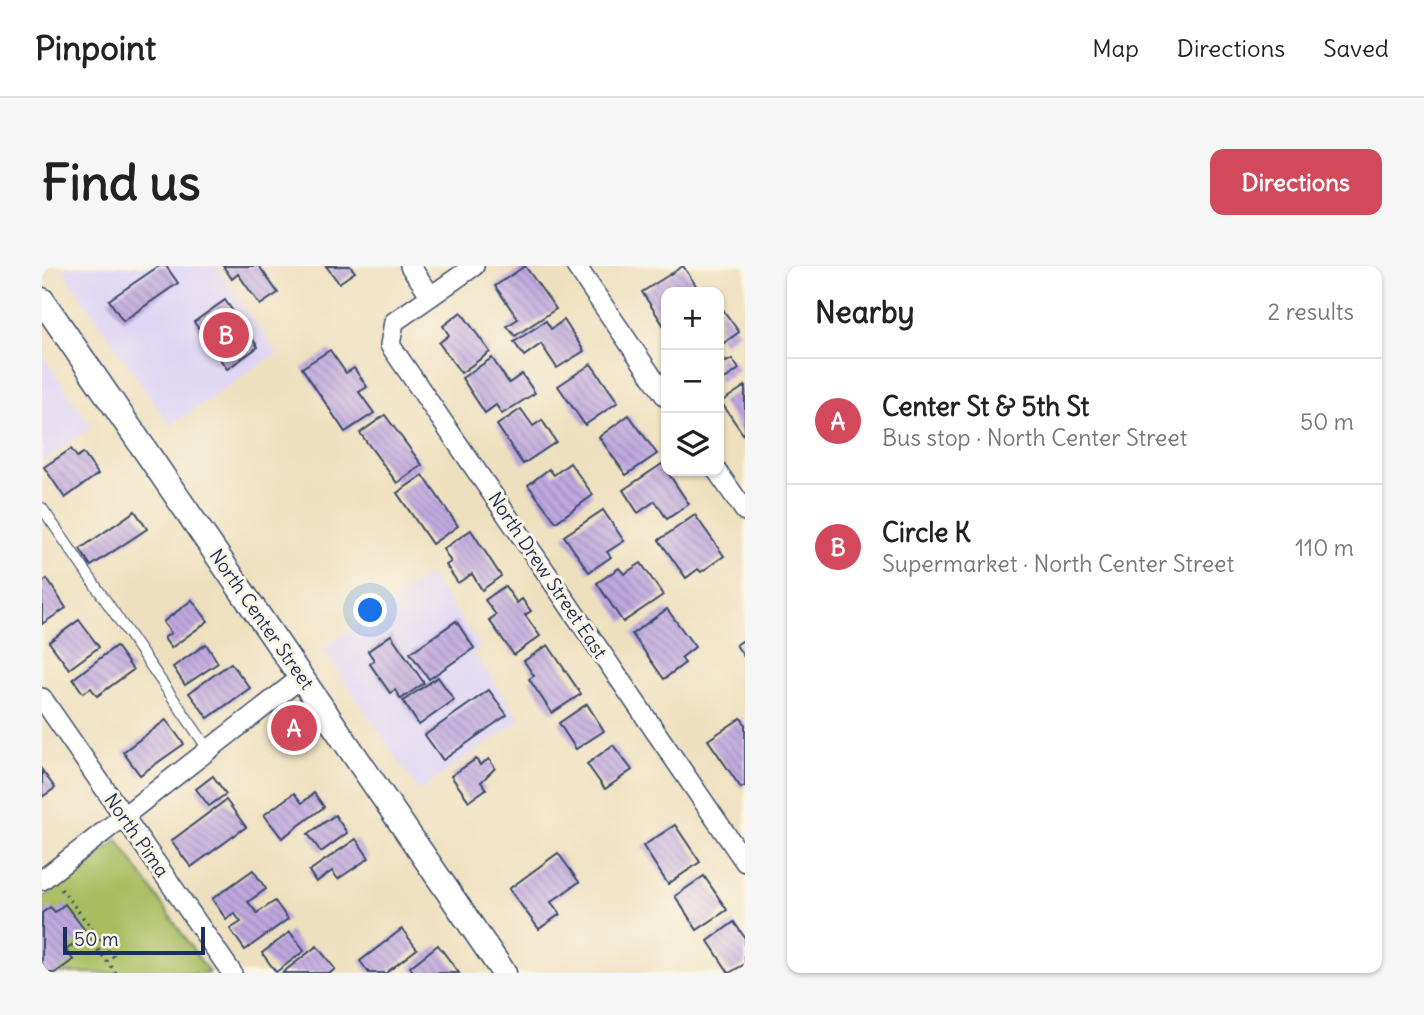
<!DOCTYPE html>
<meta charset="utf-8">
<style>
:root{--surface:#fff;--page:#f6f6f6;--text:#222;--muted:#767676;--line:#e0e0e0;--accent:#d1495b}
body{margin:0;font-family:Delius,sans-serif;background:var(--page);color:var(--text)}
.controls{position:absolute;right:21px;top:21px;display:grid;overflow:hidden;border-radius:14px;box-shadow:0 2px 5px #0004}
.controls button{width:63px;height:63px;display:grid;place-items:center;padding:0;border:0;border-bottom:2px solid var(--line);background:var(--surface);color:var(--text);font:35px sans-serif}
.scale{position:absolute;left:21px;bottom:18px;width:142px;box-sizing:border-box;padding-left:7px;border:4px solid #1b2f5e;border-top:0;font-size:19px;line-height:24px;white-space:nowrap;color:#1b2f5e;-webkit-text-stroke:5px #fcf5e5;paint-order:stroke}
.you{position:absolute;left:329px;top:345px;width:24px;height:24px;margin:-18px;border:5px solid #fff;border-radius:50%;background:#1a73e8;box-shadow:0 0 0 10px #1a73e833}
.badge{display:grid;place-items:center;width:46px;height:46px;border-radius:50%;background:var(--accent);color:#fff;font-size:23px;font-weight:700}
.pin{position:absolute;translate:-50% -50%;border:4px solid #fff;box-shadow:0 2px 7px #0006}
.list{margin:0;padding:0;list-style:none}
h2{display:flex;justify-content:space-between;align-items:center;height:91px;margin:0;padding:0 28px;font-size:30px}
h2 small{font-size:23px;font-weight:400;color:var(--muted)}
.list li{display:grid;grid-template-columns:46px 1fr auto;gap:21px;align-items:center;box-sizing:border-box;height:126px;padding:0 28px;border-top:2px solid var(--line)}
.list b{display:block;font-size:26px;white-space:nowrap}
.list p{margin:0;font-size:23px;white-space:nowrap;color:var(--muted)}
.list em{font-size:23px;font-style:normal;color:var(--muted)}
.icon{flex:none;width:38px;height:38px;fill:none;stroke:currentColor;stroke-width:2;stroke-linecap:round;stroke-linejoin:round}
.map{position:relative;flex:none;width:703px;height:707px;overflow:hidden;border-radius:14px}
header{display:flex;align-items:center;gap:42px;box-sizing:border-box;height:98px;padding:0 35px;background:var(--surface);border-bottom:2px solid var(--line)}
header strong{font-size:33px}
nav{display:flex;gap:38px;margin-inline-start:auto;font-size:24px}
.intro{display:flex;align-items:center;justify-content:space-between;box-sizing:border-box;height:168px;padding:0 42px}
h1{margin:0;font-size:49px}
.button{padding:18px 32px;border-radius:14px;background:var(--accent);color:#fff;font-size:24px;font-weight:700}
main{display:flex;gap:42px;padding:0 42px}
aside{flex:1;background:var(--surface);border-radius:14px;box-shadow:0 2px 5px #0004}
.map>svg:first-child{display:block}
.built{fill:#ded5f5}
.park{fill:#a9bd61;stroke:#627660;stroke-width:2}
.building{fill:url(#building-back-hatch)}
.lines{fill:none;stroke-linecap:round;stroke-linejoin:round}
.service-casing{stroke:#3a4a6c;stroke-width:12}
.minor-casing{stroke:#3a4a6c;stroke-width:22}
.tertiary-casing{stroke:#3a4a6c;stroke-width:27}
.path{stroke:#3a4a6c;stroke-width:3.5;stroke-dasharray:2 5;stroke-linecap:butt}
.service{stroke:#fff;stroke-width:10}
.minor{stroke:#fff;stroke-width:19}
.tertiary{stroke:#fff;stroke-width:24}
.labels{text-anchor:middle;dominant-baseline:central;stroke-width:6;stroke-linejoin:round;paint-order:stroke}
.street-label{font-size:19px;fill:#1b2f5e;stroke:#fcf5e5}
</style>
<header>
<strong>Pinpoint</strong>
<nav><a>Map</a><a>Directions</a><a>Saved</a></nav>
</header>
<div class="intro"><h1>Find us</h1><a class="button">Directions</a></div>
<main>
<div class="map">
<svg width="703" height="707" viewBox="0 0 703 707">
<defs>
<pattern id="building-back-hatch" width="6" height="6" patternUnits="userSpaceOnUse" patternTransform="scale(1.75)"><rect width="6" height="6" fill="#bfa8df"/><path d="M-1 5l2 2M0 0l6 6M5-1l2 2" fill="none" stroke="#9a89b8"/></pattern>
</defs>
<rect width="100%" height="100%" fill="#fcf5e5"/>
<filter id="ink" filterUnits="userSpaceOnUse"><feTurbulence type="fractalNoise" baseFrequency=".0143" numOctaves="2"/><feDisplacementMap in="SourceGraphic" scale="14" xChannelSelector="R" yChannelSelector="G"/><feConvolveMatrix kernelMatrix="1 2 1 2 8 2 1 2 1" color-interpolation-filters="sRGB"/></filter>
<filter id="wash" filterUnits="userSpaceOnUse"><feTurbulence type="fractalNoise" baseFrequency=".00686" numOctaves="4" result="noise"/><feDisplacementMap in="SourceGraphic" scale="28" xChannelSelector="R" yChannelSelector="G"/><feGaussianBlur stdDeviation="1.57" result="paint"/><feColorMatrix in="noise" values="0 0 0 0 0 0 0 0 0 0 0 0 0 0 0 0 0 1.4 0 .05"/><feComposite in="paint" operator="in"/></filter>
<g filter="url(#wash)">
<rect width="100%" height="100%" fill="#ede0be"/>
<!-- built -->
<g class="built">
<path d="M27,0H174L235,87L128,160L21,5Z"/>
<path d="M0,89L50,161L0,196Z"/>
<path d="M387,308L439,381L432,387L479,454L377,525L280,382Z"/>
</g>
<!-- park -->
<path class="park" d="M76,574L167,707H0V633Z"/>
<g id="blocks">
<!-- building -->
<g class="building">
<path d="M117,0H124L136,17L81,55L67,34Z"/>
<path d="M181,0H217L236,27L218,39L196,8L190,13Z"/>
<path d="M284,0H308L313,6L297,17Z"/>
<path d="M483,0L514,43L473,70L465,60L476,53L453,20Z"/>
<path d="M641,0L657,24L624,26V63L600,26Z"/>
<path d="M183,34L216,81L185,103L152,56Z"/>
<path d="M679,41L697,66L682,77L677,70Z"/>
<path d="M419,46L448,86L419,107L397,77L407,69L401,60Z"/>
<path d="M522,54L542,85L515,102L499,78L482,90L472,76L504,55L509,63Z"/>
<path d="M288,84L304,107L312,102L325,121L317,126L332,147L303,166L260,102Z"/>
<path d="M677,85L684,96L690,93L697,103L677,117Z"/>
<path d="M450,92L467,117L480,108L493,127L460,148L454,139L443,147L420,112Z"/>
<path d="M549,98L576,136L543,159L516,120Z"/>
<path d="M703,120V171L679,136Z"/>
<path d="M479,143L491,160L500,154L514,176L481,198L455,159Z"/>
<path d="M343,149L380,199L355,217L318,167Z"/>
<path d="M587,149L615,188L584,209L557,171Z"/>
<path d="M29,183L35,191L41,187L56,208L23,232L2,201Z"/>
<path d="M528,197L551,229L514,256L486,219L507,203L512,209Z"/>
<path d="M620,198L647,238L625,253L613,235L596,247L581,224Z"/>
<path d="M381,209L416,260L390,278L355,227Z"/>
<path d="M561,244L582,275L565,286L569,291L547,306L522,270Z"/>
<path d="M93,245L105,263L49,300L38,283Z"/>
<path d="M653,249L682,290L659,306L656,303L644,312L617,274Z"/>
<path d="M429,264L459,310L440,324L430,308L416,317L404,299L409,296L401,283Z"/>
<path d="M599,297L621,329L581,356L555,317L577,302L582,308Z"/>
<path d="M5,313L24,342L0,358V317Z"/>
<path d="M463,320L475,337L480,333L489,345L483,349L498,370L472,389L447,354L454,349L443,334Z"/>
<path d="M150,334L166,355L129,382L122,372L129,367L121,356Z"/>
<path d="M625,343L653,381L639,392L643,397L622,413L590,368Z"/>
<path d="M37,354L57,381L27,403L7,376Z"/>
<path d="M414,355L432,382L387,413L368,387Z"/>
<path d="M349,369L382,417L359,433L353,424L348,427L328,398L332,394L326,385Z"/>
<path d="M703,373V392L694,379Z"/>
<path d="M164,378L176,397L143,419L131,401Z"/>
<path d="M506,379L539,428L510,447L487,413L492,410L482,395Z"/>
<path d="M74,380L91,404L55,430L49,422L41,427L31,413Z"/>
<path d="M189,397L208,422L166,452L147,427Z"/>
<path d="M396,411L412,434L377,459L361,435Z"/>
<path d="M447,424L465,449L401,494L383,469Z"/>
<path d="M545,438L562,465L534,483L517,457Z"/>
<path d="M699,452L703,458V520L699,522L666,474Z"/>
<path d="M124,454L142,478L98,509L81,486Z"/>
<path d="M571,479L590,504L563,523L545,498Z"/>
<path d="M434,493L438,499L447,493L453,502L439,516L444,523L427,535L409,510Z"/>
<path d="M0,504L13,522L0,531Z"/>
<path d="M171,510L184,528L167,540L154,523Z"/>
<path d="M252,527L260,537L272,527L282,541L240,572L222,549Z"/>
<path d="M184,534L204,561L149,601L129,575Z"/>
<path d="M293,549L305,567L279,586L266,568Z"/>
<path d="M633,559L658,596L626,618L601,580Z"/>
<path d="M314,573L327,592L296,613L290,605L274,616L267,605Z"/>
<path d="M516,587L537,616L509,636L518,648L497,663L467,623Z"/>
<path d="M211,604L224,623L206,636L215,647L233,635L246,653L203,684L188,663L199,656L192,647L184,653L170,633Z"/>
<path d="M662,610L685,644L655,664L633,630Z"/>
<path d="M23,638L45,667L24,684L31,694L13,707H0V647L8,641L13,646Z"/>
<path d="M692,656L703,672V698L687,707L666,675Z"/>
<path d="M360,663L375,683L344,707H327L318,695Z"/>
<path d="M248,666L262,685L234,706L220,687Z"/>
<path d="M396,679L417,707H372L368,701Z"/>
<path d="M275,680L293,703L288,707H240Z"/>
</g>
</g>
</g>
<g filter="url(#ink)">
<use href="#blocks" fill-opacity="0" stroke="#3a4a6c" stroke-width="2"/>
<g class="lines">
<defs>
<path id="service" d="M0,242L166,483"/>
<g id="minor">
<path d="M368,0L389,30"/>
<path d="M432,0L352,56L348,79L703,596"/>
<path d="M534,0L624,131"/>
<path d="M675,205L703,245"/>
<path d="M0,432L190,707"/>
<path d="M0,614L260,411"/>
</g>
<path id="tertiary" d="M0,34L462,707"/>
</defs>
<!-- service casing -->
<use href="#service" class="service-casing"/>
<!-- minor casing -->
<use href="#minor" class="minor-casing"/>
<!-- tertiary casing -->
<use href="#tertiary" class="tertiary-casing"/>
<!-- path -->
<g class="path">
<path d="M19,623L73,693"/>
<path d="M54,668L48,673L74,707"/>
</g>
<!-- service -->
<use href="#service" class="service"/>
<!-- minor -->
<use href="#minor" class="minor"/>
<!-- tertiary -->
<use href="#tertiary" class="tertiary"/>
</g>
</g>
<g class="labels">
<!-- street labels -->
<g class="street-label">
<text transform="translate(506 309) rotate(56)">North Drew Street East</text>
<text transform="translate(220 353) rotate(55)">North Center Street</text>
<text transform="translate(95 569) rotate(55)">North Pima</text>
</g>
</g>
</svg>
<div class="controls">
<button>+</button>
<button>−</button>
<button><svg class="icon" aria-label="layers" viewBox="0 0 24 24"><path d="M12 4l9 5-9 5-9-5zM3 14l9 5 9-5"/></svg></button>
</div>
<div class="scale">50 m</div>
<div class="you"></div>
<div class="pin badge" style="left:252px;top:462px">A</div>
<div class="pin badge" style="left:184px;top:69px">B</div>
</div>
<aside>
<h2>Nearby<small>2 results</small></h2>
<ul class="list">
<li><span class="badge">A</span><div><b>Center St &amp; 5th St</b><p>Bus stop · North Center Street</p></div><em>50 m</em></li>
<li><span class="badge">B</span><div><b>Circle K</b><p>Supermarket · North Center Street</p></div><em>110 m</em></li>
</ul>
</aside>
</main>
